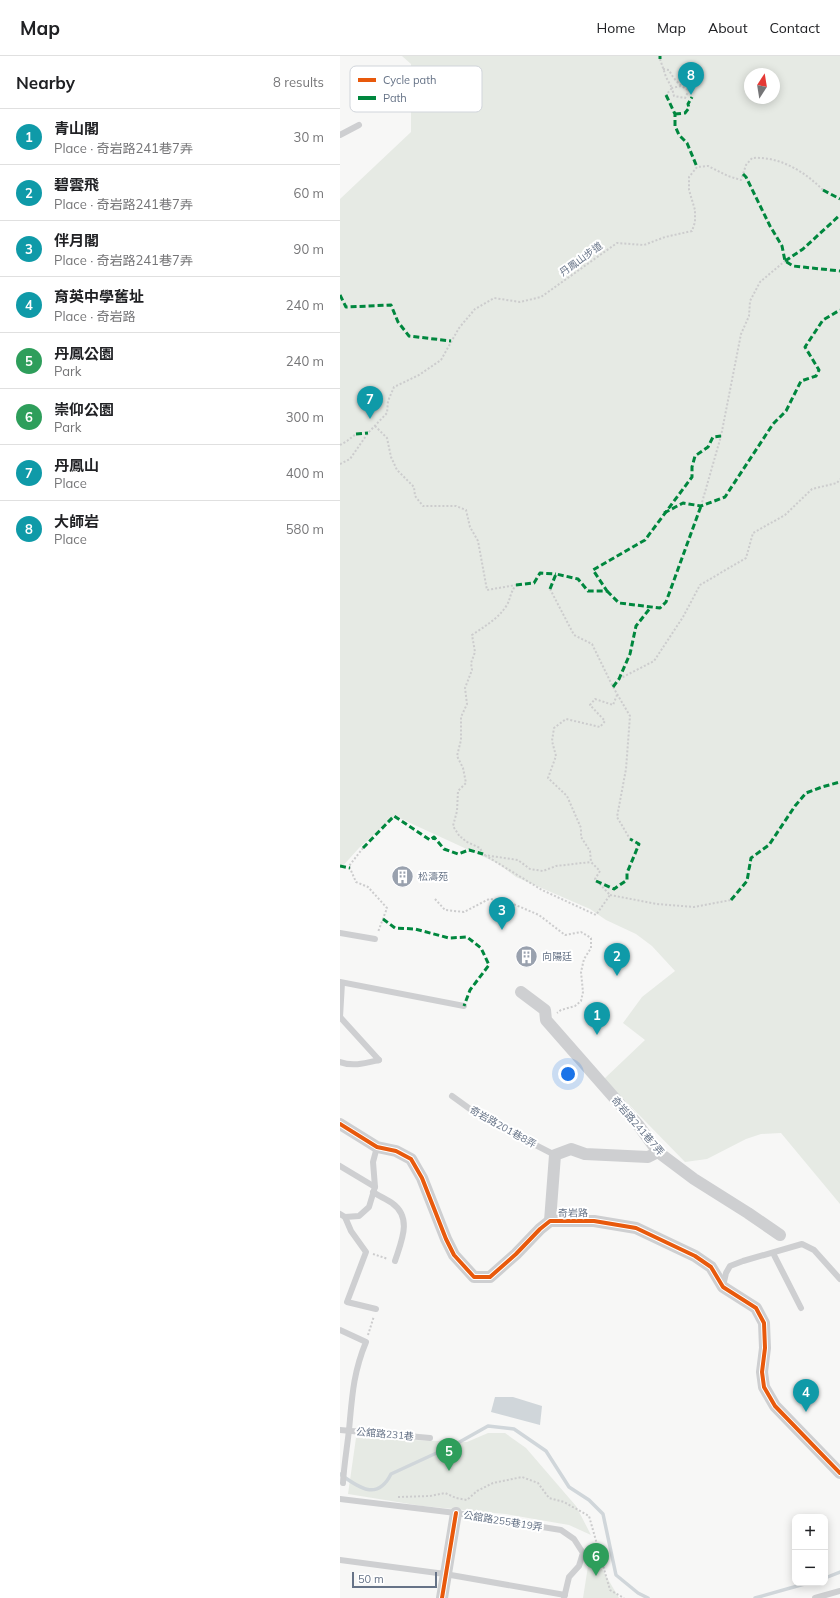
<!DOCTYPE html>
<meta charset="utf-8">
<style>
:root{--surface:#fff;--page:#f6f6f6;--text:#202124;--muted:#757577;--line:#e0e0e0;--accent:#7c3aed}
body{margin:0;font-family:Mulish,"Noto Sans TC",sans-serif;background:var(--page);color:var(--text)}
.controls{position:absolute;right:12px;bottom:12px;display:grid;overflow:hidden;border-radius:8px;box-shadow:0 2px 10px #0003}
.controls button{width:36px;height:36px;display:grid;place-items:center;padding:0;border:0;border-bottom:1px solid var(--line);background:var(--surface);color:var(--text);font:20px sans-serif}
.compass{position:absolute;left:404px;top:12px;width:36px;height:36px;border-radius:50%;background:var(--surface);box-shadow:0 2px 10px #0003;rotate:12deg}
.scale{position:absolute;left:12px;bottom:10px;width:85px;box-sizing:border-box;padding-left:4px;border:2px solid #667387;border-top:0;font-size:11px;line-height:14px;white-space:nowrap;color:#667387;-webkit-text-stroke:3px #fff;paint-order:stroke}
.you{position:absolute;left:228px;top:1018px;width:14px;height:14px;margin:-10px;border:3px solid #fff;border-radius:50%;background:#1a73e8;box-shadow:0 0 0 6px #1a73e833}
.badge{display:grid;place-items:center;width:26px;height:26px;border-radius:50%;background:var(--accent);color:#fff;font-size:13px;font-weight:700}
.pin{position:absolute;translate:-50% -33px;filter:drop-shadow(0 1px 2px #0008)}
.pin::after{content:'';position:absolute;top:21px;width:14px;height:12px;background:inherit;clip-path:polygon(0 0,100% 0,50% 100%)}
.list{margin:0;padding:0;list-style:none}
h2{display:flex;justify-content:space-between;align-items:center;height:52px;margin:0;padding:0 16px;font-size:17px}
h2 small{font-size:13px;font-weight:400;color:var(--muted)}
.list li{display:grid;grid-template-columns:26px 1fr auto;gap:12px;align-items:center;box-sizing:border-box;height:56px;padding:0 16px;border-top:1px solid var(--line)}
.list b{display:block;font-size:15px;white-space:nowrap}
.list p{margin:0;font-size:13px;white-space:nowrap;color:var(--muted)}
.list em{font-size:13px;font-style:normal;color:var(--muted)}
.map{position:relative;flex:none;width:500px;height:1542px;overflow:hidden}
header{display:flex;align-items:center;gap:24px;box-sizing:border-box;height:56px;padding:0 20px;background:var(--surface);border-bottom:1px solid var(--line)}
header strong{font-size:19px}
nav{display:flex;gap:22px;margin-inline-start:auto;font-size:14px}
main{display:flex}
aside{flex:1;background:var(--surface)}
.map>svg:first-child{display:block}
.green{fill:#e6eae4;fill-rule:evenodd}
.water{fill:#d0d6da}
.lines{fill:none;stroke-linecap:round;stroke-linejoin:round}
.stream{stroke:#d0d6da;stroke-width:3.5}
.path{stroke:#cccccd;stroke-width:2;stroke-dasharray:2 2;stroke-linecap:butt}
.lane{stroke:#cecfd1;stroke-width:6}
.street{stroke:#cecfd1;stroke-width:12}
.quiet{stroke:#00873e;stroke-width:3;stroke-dasharray:6 3;stroke-linecap:butt}
.cycleway-casing{stroke:#fff;stroke-width:6}
.cycleway{stroke:#e8590c;stroke-width:4}
.labels{text-anchor:middle;dominant-baseline:central;stroke-width:4;stroke-linejoin:round;paint-order:stroke}
.street-label{font-size:10px;fill:#667387;stroke:#fff}
.poi-label{font-size:10px;fill:#667387;stroke:#fff;text-anchor:start}
.key{fill:#fff;stroke:#d1d5db;stroke-width:1}
.key-label{font-size:11px;fill:#667387}
</style>
<header>
<strong>Map</strong>
<nav><a>Home</a><a>Map</a><a>About</a><a>Contact</a></nav>
</header>
<main>
<aside>
<h2>Nearby<small>8 results</small></h2>
<ul class="list">
<li><span class="badge" style="background:#0f9aa8">1</span><div><b>青山閣</b><p>Place · 奇岩路241巷7弄</p></div><em>30 m</em></li>
<li><span class="badge" style="background:#0f9aa8">2</span><div><b>碧雲飛</b><p>Place · 奇岩路241巷7弄</p></div><em>60 m</em></li>
<li><span class="badge" style="background:#0f9aa8">3</span><div><b>伴月閣</b><p>Place · 奇岩路241巷7弄</p></div><em>90 m</em></li>
<li><span class="badge" style="background:#0f9aa8">4</span><div><b>育英中學舊址</b><p>Place · 奇岩路</p></div><em>240 m</em></li>
<li><span class="badge" style="background:#2e9e5b">5</span><div><b>丹鳳公園</b><p>Park</p></div><em>240 m</em></li>
<li><span class="badge" style="background:#2e9e5b">6</span><div><b>崇仰公園</b><p>Park</p></div><em>300 m</em></li>
<li><span class="badge" style="background:#0f9aa8">7</span><div><b>丹鳳山</b><p>Place</p></div><em>400 m</em></li>
<li><span class="badge" style="background:#0f9aa8">8</span><div><b>大師岩</b><p>Place</p></div><em>580 m</em></li>
</ul>
</aside>
<div class="map">
<svg width="500" height="1542" viewBox="0 0 500 1542">
<rect width="100%" height="100%" fill="#f7f7f6"/>
<!-- green -->
<g class="green">
<path d="M62,0H500V1148L441,1077L421,1078L406,1083L367,1103L345,1106L264,1023L305,984L283,967L302,941L335,915L312,890L296,878L266,864L250,853L176,821L157,807L55,760L19,792L0,813V143L71,76V8ZM410,18H434V42H410Z"/>
<path d="M148,1377H165L186,1392L236,1450L251,1479L229,1469L165,1458L82,1450L8,1438L16,1382L127,1386Z"/>
<path d="M255,1503L259,1508L279,1542H243L248,1510Z"/>
</g>
<!-- water -->
<path class="water" d="M155,1341H173L202,1350L200,1369L151,1356Z"/>
<g class="lines">
<!-- stream -->
<g class="stream">
<path d="M0,1418C18,1431 37,1446 51,1418L116,1388L148,1370L174,1373L206,1395L229,1431L249,1444L263,1458L276,1519L298,1537L308,1542"/>
<path d="M485,1522L500,1516"/>
<path d="M415,1542L468,1527"/>
</g>
<!-- path -->
<g class="path">
<path d="M320,3L326,21L332,32L326,39"/>
<path d="M323,13L329,14C334,24 340,30 350,35"/>
<path d="M341,30L332,32L334,40L345,42L349,34"/>
<path d="M35,370L47,382L51,401L57,414L74,431L75,440L83,450H116L126,454L130,471L138,485L147,534L176,529C170,537 171,541 167,549C158,563 145,570 132,579L135,596L131,607L132,614L125,632L127,648L121,661V684L117,700L123,712L126,727L118,735L117,755L113,770L120,781L123,782L125,785L140,792L143,798L202,834L256,859L270,839L255,823L260,815L251,806L250,795L241,781V772L227,740L208,722L216,700L212,685L214,672L226,663L260,671L265,665L250,649L255,643L273,649L277,639"/>
<path d="M0,389L7,385L16,378"/>
<path d="M0,408L10,403L28,377L47,357L48,345L54,331L79,319L101,304L119,272L135,253L154,242L180,246L201,241L277,187L304,189L325,181L352,175L355,166V154L349,134V121L357,111L368,110L388,120L401,124L406,109L412,102C439,100 464,115 483,134"/>
<path d="M361,450L381,380L401,278L409,260L410,245L420,226L445,205"/>
<path d="M210,533L234,579L252,588L273,631L290,660L286,713L277,761L290,783"/>
<path d="M279,623L314,605L343,561L360,529L406,502L413,477L445,459L472,433L497,427L500,423"/>
<path d="M23,792L9,810L16,826L28,831L47,852L38,876"/>
<path d="M144,799L178,804L190,813L203,815L216,810L251,806"/>
<path d="M270,839L317,848L354,851L391,844"/>
<path d="M95,843L105,854L124,856L149,843L164,844L199,859L225,879L241,876L251,882V892L244,903L241,916L243,936L241,945L235,950L221,954L217,957"/>
<path d="M33,1198L48,1203"/>
<path d="M28,1279L34,1260"/>
<path d="M58,1441L90,1440L105,1437L116,1442L127,1444L137,1435L153,1427L182,1421L198,1427L209,1442L224,1446L249,1460L270,1534L284,1542"/>
</g>
<!-- lane -->
<g class="lane">
<path d="M0,79L19,69"/>
<path d="M0,877L35,883"/>
<path d="M0,926L124,950"/>
<path d="M0,961L39,1004"/>
<path d="M0,961L2,927"/>
<path d="M0,1006C13,1011 26,1007 39,1004"/>
<path d="M112,1040L141,1061L215,1099"/>
<path d="M0,1110L35,1131"/>
<path d="M33,1136C39,1140 46,1143 52,1147C73,1162 61,1186 55,1205"/>
<path d="M0,1158L5,1161L19,1160L29,1151L35,1131L33,1106L37,1091"/>
<path d="M5,1161L11,1175L26,1196L7,1246L36,1253"/>
<path d="M433,1197L461,1252"/>
<path d="M383,1230L386,1217L390,1210L403,1205L462,1188L474,1194L500,1223"/>
<path d="M0,1274L26,1286C13,1317 12,1342 9,1374C7,1392 4,1409 3,1427"/>
<path d="M0,1374L90,1382"/>
<path d="M0,1443L116,1457L221,1474L234,1483L243,1497L239,1510L229,1521L224,1542"/>
<path d="M0,1504L105,1518L225,1539"/>
<path d="M475,1542L500,1535"/>
</g>
<!-- street -->
<g class="street">
<path d="M181,936L205,954L206,964L299,1070L318,1096L354,1123L408,1157L440,1179"/>
<path d="M0,1068L37,1091L56,1095L71,1103L82,1122L106,1183L114,1199L134,1221H150L176,1198L200,1173L210,1165H254L296,1172L355,1200L371,1211L383,1231L416,1252L424,1267L425,1292L422,1316L424,1331L435,1350L500,1417"/>
<path d="M210,1165L215,1099L231,1093L245,1098L308,1101L318,1096"/>
<path d="M102,1542L116,1457"/>
</g>
<!-- quiet -->
<g class="quiet">
<path d="M320,0V3"/>
<path d="M326,39L335,58V70L339,79L347,87L357,111"/>
<path d="M335,58L345,57L349,52L348,48L352,41"/>
<path d="M403,118L406,121L430,170L442,190L445,205L453,210L500,215"/>
<path d="M483,134L500,143"/>
<path d="M445,205L463,193L500,159"/>
<path d="M0,239L6,251L51,249L58,266L69,280L111,285"/>
<path d="M16,378L28,377"/>
<path d="M324,457L343,447L361,450L385,441L433,368L446,355L461,325L476,320L479,314L465,291L483,264L500,254"/>
<path d="M176,529L194,527L200,517L216,518"/>
<path d="M210,533L216,518L238,523L248,535H267L253,514L305,484L352,421V411L355,400L368,391L373,381L381,380"/>
<path d="M267,535L279,547L320,552L326,546L361,450"/>
<path d="M273,631L279,623L290,598L296,570L311,551"/>
<path d="M23,792L54,760L90,784L94,781L104,793L118,798L129,794L143,798"/>
<path d="M0,810L10,812"/>
<path d="M256,825L274,833L287,824V817L299,788L290,783"/>
<path d="M391,844L407,825L411,802L429,789L455,750L466,737L482,731L500,726"/>
<path d="M43,863L55,872L75,873L109,882L127,881L141,892L149,909L130,934L124,950"/>
</g>
<defs>
<g id="cycleway">
<path d="M0,1068L37,1091L56,1095L71,1103L82,1122L106,1183L114,1199L134,1221H150L176,1198L200,1173L210,1165H254L296,1172L355,1200L371,1211L383,1231L416,1252L424,1267L425,1292L422,1316L424,1331L435,1350L500,1417"/>
<path d="M102,1542L116,1457"/>
</g>
</defs>
<!-- cycleway casing -->
<use href="#cycleway" class="cycleway-casing"/>
<!-- cycleway -->
<use href="#cycleway" class="cycleway"/>
</g>
<!-- icons -->
<defs>
<symbol id="building-disc" viewBox="-11 -11 22 22"><circle r="9.5" fill="#99a1ae" stroke="#fff"/><path d="M-4-6H4V6H1V3H-1V6H-4ZM-2.5-4.3h1.7v1.8h-1.7ZM.8-4.3h1.7v1.8H.8ZM-2.5-1h1.7V.8h-1.7ZM.8-1h1.7V.8H.8Z" fill="#fff"/></symbol>
</defs>
<g fill-rule="evenodd">
<use href="#building-disc" x="50" y="808" width="25" height="25"/>
<use href="#building-disc" x="174" y="888" width="25" height="25"/>
</g>
<g class="labels">
<!-- street labels -->
<g class="street-label">
<text transform="translate(241 203) rotate(-36)">丹鳳山步道</text>
<text transform="translate(298 1070) rotate(49)">奇岩路241巷7弄</text>
<text transform="translate(163 1071) rotate(29)">奇岩路201巷8弄</text>
<text transform="translate(233 1157) rotate(-1)">奇岩路</text>
<text transform="translate(45 1378) rotate(5)">公舘路231巷</text>
<text transform="translate(163 1465) rotate(9)">公舘路255巷19弄</text>
</g>
<!-- poi labels -->
<g class="poi-label">
<text x="78" y="820">松濤苑</text>
<text x="202" y="900">向陽廷</text>
</g>
</g>
<!-- legend -->
<rect x="10" y="10" width="132" height="46" rx="6" class="key"/>
<rect x="18" y="22" width="18" height="4" fill="#e8590c"/>
<rect x="18" y="40" width="18" height="4" fill="#00873e"/>
<g class="key-label">
<text x="43" y="28">Cycle path</text>
<text x="43" y="46">Path</text>
</g>
</svg>
<div class="controls">
<button>+</button>
<button>−</button>
</div>
<svg class="compass" viewBox="-18 -18 36 36"><path d="M0-13l5 13h-10z" fill="#e53935"/><path d="M0 13l5-13h-10z" fill="#757577"/></svg>
<div class="scale">50 m</div>
<div class="you"></div>
<div class="pin badge" style="left:257px;top:979px;background:#0f9aa8">1</div>
<div class="pin badge" style="left:277px;top:920px;background:#0f9aa8">2</div>
<div class="pin badge" style="left:162px;top:874px;background:#0f9aa8">3</div>
<div class="pin badge" style="left:466px;top:1356px;background:#0f9aa8">4</div>
<div class="pin badge" style="left:109px;top:1415px;background:#2e9e5b">5</div>
<div class="pin badge" style="left:256px;top:1520px;background:#2e9e5b">6</div>
<div class="pin badge" style="left:30px;top:363px;background:#0f9aa8">7</div>
<div class="pin badge" style="left:351px;top:39px;background:#0f9aa8">8</div>
</div>
</main>
